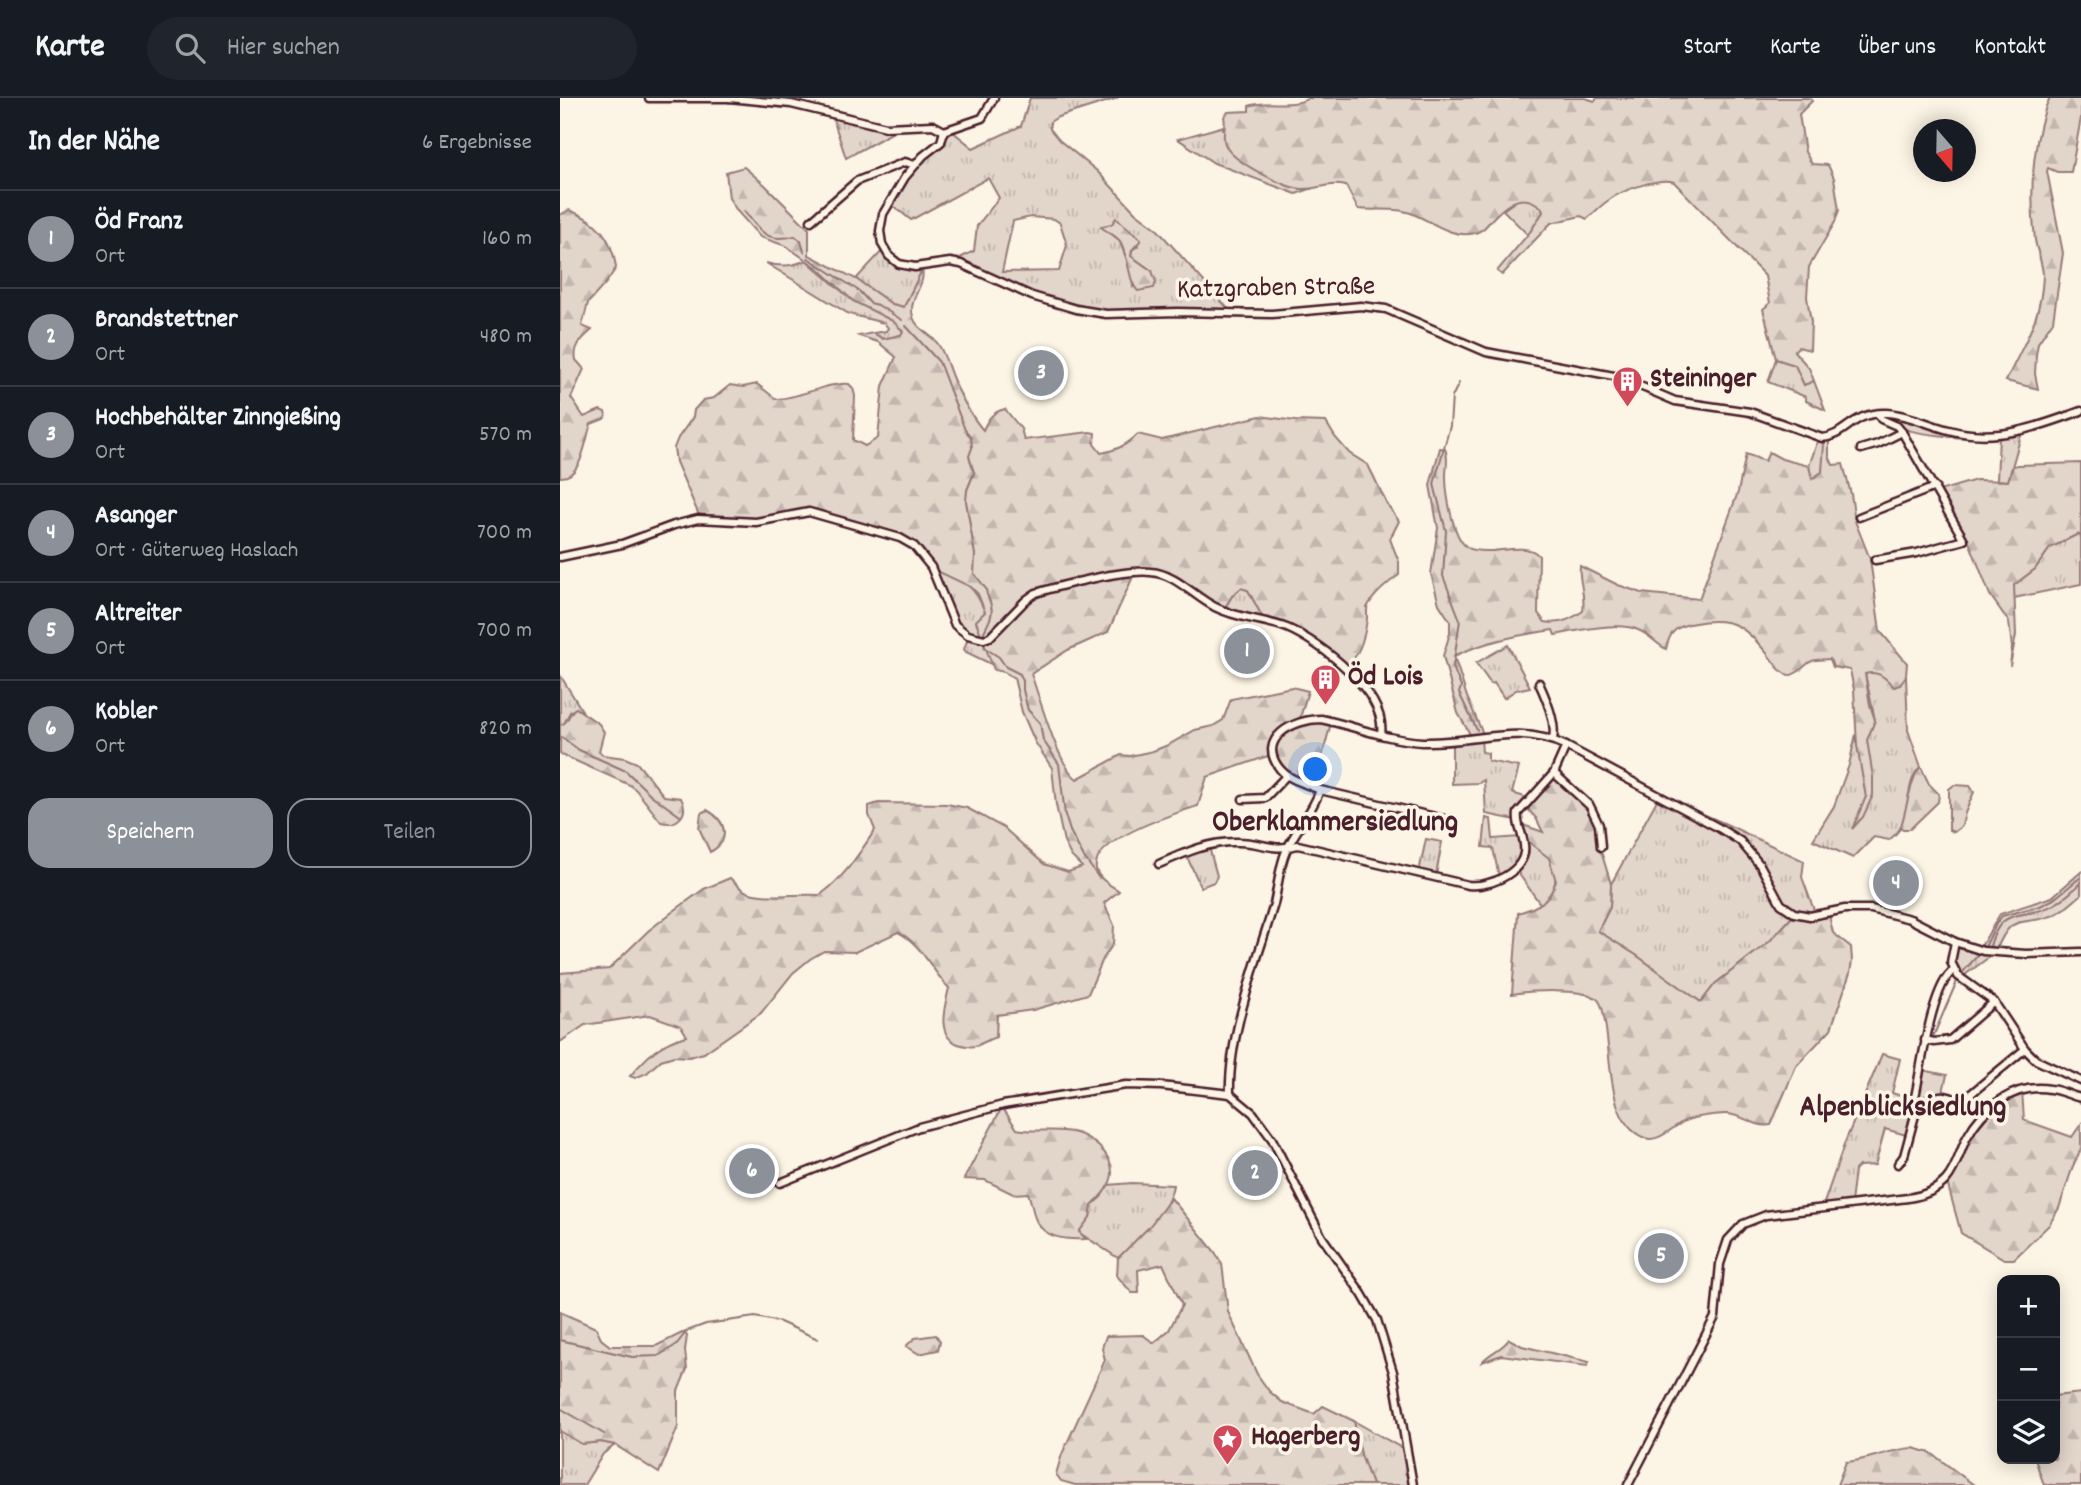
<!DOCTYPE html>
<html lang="de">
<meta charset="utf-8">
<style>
:root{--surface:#171b24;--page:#20242c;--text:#f1f3f6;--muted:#9ea1a6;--line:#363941;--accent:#8c9099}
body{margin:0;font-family:Dekko,sans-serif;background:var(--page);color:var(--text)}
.controls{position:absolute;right:21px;bottom:21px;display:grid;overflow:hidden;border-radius:14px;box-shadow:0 4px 18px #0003}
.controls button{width:63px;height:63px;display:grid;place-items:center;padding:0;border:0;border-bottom:2px solid var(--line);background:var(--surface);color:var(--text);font:35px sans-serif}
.compass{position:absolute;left:1353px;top:21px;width:63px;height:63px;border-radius:50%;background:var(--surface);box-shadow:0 4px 18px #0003;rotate:160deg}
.you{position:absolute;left:756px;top:672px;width:24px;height:24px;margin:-18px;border:5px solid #fff;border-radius:50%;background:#1a73e8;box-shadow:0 0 0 10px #1a73e833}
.badge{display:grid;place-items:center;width:46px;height:46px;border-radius:50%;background:var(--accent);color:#fff;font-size:23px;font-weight:700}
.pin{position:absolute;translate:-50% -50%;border:4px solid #fff;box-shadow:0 2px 7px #0006}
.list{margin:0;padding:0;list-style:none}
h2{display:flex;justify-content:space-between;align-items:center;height:91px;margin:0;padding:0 28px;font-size:30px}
h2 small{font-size:23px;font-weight:400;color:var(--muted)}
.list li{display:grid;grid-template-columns:46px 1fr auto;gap:21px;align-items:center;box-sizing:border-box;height:98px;padding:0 28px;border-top:2px solid var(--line)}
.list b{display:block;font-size:26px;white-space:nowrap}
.list p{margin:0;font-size:23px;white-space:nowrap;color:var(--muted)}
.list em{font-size:23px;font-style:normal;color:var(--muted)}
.actions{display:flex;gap:14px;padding:21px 28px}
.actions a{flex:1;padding:16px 0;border:2px solid var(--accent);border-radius:21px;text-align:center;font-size:24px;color:var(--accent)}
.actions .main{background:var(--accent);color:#fff}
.icon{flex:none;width:38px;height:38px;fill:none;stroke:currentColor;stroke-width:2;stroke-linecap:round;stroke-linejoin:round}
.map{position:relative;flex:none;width:1521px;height:1387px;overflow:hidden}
header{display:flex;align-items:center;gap:42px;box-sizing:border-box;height:98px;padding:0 35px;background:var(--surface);border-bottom:2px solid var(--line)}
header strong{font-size:33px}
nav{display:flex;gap:38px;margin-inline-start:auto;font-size:24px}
.search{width:490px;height:63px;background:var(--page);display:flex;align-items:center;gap:18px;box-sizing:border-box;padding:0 24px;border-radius:38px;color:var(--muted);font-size:26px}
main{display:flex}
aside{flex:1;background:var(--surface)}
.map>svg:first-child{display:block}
.grass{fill:url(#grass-tufts);stroke:#967a7a;stroke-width:2;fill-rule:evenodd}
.forest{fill:url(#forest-firs);stroke:#967a7a;stroke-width:2}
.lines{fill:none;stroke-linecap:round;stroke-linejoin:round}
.stream{stroke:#917474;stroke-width:2}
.minor-casing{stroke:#4a1f2b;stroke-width:11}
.minor{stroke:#fcf5e5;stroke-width:6}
.labels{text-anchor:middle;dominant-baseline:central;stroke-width:7;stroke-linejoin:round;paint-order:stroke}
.street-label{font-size:28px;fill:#4a1f2b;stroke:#fcf5e5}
.poi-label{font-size:28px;font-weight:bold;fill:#4a1f2b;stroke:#fcf5e5;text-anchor:start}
.neighbourhood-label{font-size:30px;font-weight:bold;fill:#4a1f2b;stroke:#fcf5e5}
</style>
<header>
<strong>Karte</strong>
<div class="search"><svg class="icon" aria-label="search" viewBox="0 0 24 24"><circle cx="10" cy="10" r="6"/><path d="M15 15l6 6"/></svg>Hier suchen</div>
<nav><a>Start</a><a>Karte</a><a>Über uns</a><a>Kontakt</a></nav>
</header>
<main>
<aside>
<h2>In der Nähe<small>6 Ergebnisse</small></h2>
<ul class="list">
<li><span class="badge">1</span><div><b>Öd Franz</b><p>Ort</p></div><em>160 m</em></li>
<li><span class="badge">2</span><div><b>Brandstettner</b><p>Ort</p></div><em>480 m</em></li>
<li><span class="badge">3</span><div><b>Hochbehälter Zinngießing</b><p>Ort</p></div><em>570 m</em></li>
<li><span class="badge">4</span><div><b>Asanger</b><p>Ort · Güterweg Haslach</p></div><em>700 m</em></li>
<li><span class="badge">5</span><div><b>Altreiter</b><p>Ort</p></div><em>700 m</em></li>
<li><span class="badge">6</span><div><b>Kobler</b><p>Ort</p></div><em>820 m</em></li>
</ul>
<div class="actions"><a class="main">Speichern</a><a>Teilen</a></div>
</aside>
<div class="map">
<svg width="1521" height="1387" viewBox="0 0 1521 1387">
<defs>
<pattern id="grass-tufts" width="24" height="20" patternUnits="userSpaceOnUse" patternTransform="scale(1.75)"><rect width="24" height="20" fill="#e2d5ca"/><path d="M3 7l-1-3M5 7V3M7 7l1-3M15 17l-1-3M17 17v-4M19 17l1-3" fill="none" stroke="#c3b6ae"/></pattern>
<pattern id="forest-firs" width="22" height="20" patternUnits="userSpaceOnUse" patternTransform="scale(1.75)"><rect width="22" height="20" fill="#e2d5ca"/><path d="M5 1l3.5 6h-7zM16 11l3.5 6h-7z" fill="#c3b6ae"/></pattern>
</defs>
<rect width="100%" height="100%" fill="#fcf5e5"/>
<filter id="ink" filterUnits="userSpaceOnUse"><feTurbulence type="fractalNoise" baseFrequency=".0143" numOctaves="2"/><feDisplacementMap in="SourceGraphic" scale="14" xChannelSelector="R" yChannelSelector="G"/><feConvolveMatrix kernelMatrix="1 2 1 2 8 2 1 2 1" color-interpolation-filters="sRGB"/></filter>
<g filter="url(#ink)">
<!-- grass -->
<g class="grass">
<path d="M470,0H558L498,19L490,24V31L499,42L537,73L575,114L596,130L671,214L550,215L509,207L472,196L407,165L396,162L414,153L417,128L439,100L428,80L351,122L331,106L348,79L366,59L383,46L392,33L413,50L461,28ZM471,119L494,121L500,125L507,147L499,173L442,174L453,123ZM561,124L575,137L578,148L572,152L571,158L592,173L573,189L571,172L559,142L542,128Z"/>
<path d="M272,18L321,30L337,32L286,60Z"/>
<path d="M664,28L663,31L684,65L728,88L740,91L753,90L736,96L654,65L618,41Z"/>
<path d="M960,100C969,100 981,104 983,114L968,137L943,112Z"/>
<path d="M322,153C332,168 344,172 362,172L344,209L332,206L296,181Z"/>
<path d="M246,162L293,203L333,223L343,233L341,237L323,241L313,235L326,233L328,230L324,225L289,216L206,165C220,169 233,169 246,162Z"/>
<path d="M1216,261L1235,267L1244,287L1254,283L1265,312L1246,303V299L1208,284Z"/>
<path d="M1327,318L1339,319L1404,338L1401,340C1377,336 1343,337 1325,320Z"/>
<path d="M1462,334L1448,383L1437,382L1439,338Z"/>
<path d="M1258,342H1266L1262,374L1251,381L1249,368Z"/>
<path d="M1518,436L1521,439V486L1454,500V487L1475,471L1490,450Z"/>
<path d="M375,472C404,484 413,484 425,514L416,524L423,538C389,534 389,498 375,472Z"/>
<path d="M681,490L688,492L704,522L664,511L672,498Z"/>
<path d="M408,540L425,544L433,567L406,554L404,551Z"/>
<path d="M948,547L970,589L956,592L944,600L934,585L931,586L916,565Z"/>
<path d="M1312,574L1321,576L1340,587L1346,578L1348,632L1361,669C1347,678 1349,713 1341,729C1338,734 1334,738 1329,742L1314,739L1293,760L1253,742L1274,708L1289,667L1296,636L1306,699L1294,728L1313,697L1307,642L1315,622L1305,576Z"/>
<path d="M0,577L23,614L16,610L10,614L3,628L0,627Z"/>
<path d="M921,641L922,654L928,655V663L959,669L952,695L968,700L957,714L956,722L926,716L924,682L919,685L892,686V644Z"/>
<path d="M1098,700L1180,746L1233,818L1210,843L1155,886L1141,905L1076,857L1038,833L1050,809L1051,786Z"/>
<path d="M1120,706L1166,726L1244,763L1242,779L1255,815C1213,821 1209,763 1182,742C1164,728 1140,718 1120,706Z"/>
<path d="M926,720L931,721L933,741L960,739C963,762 957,766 939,779L933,750L923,749Z"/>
<path d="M866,741L882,744L876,777L859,774Z"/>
<path d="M966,742C973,747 984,753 989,760C1000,776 996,796 981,807L956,772L965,759Z"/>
<path d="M649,749L657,778L654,784L641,789L626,757Z"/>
<path d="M1521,785V797C1511,806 1500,816 1488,819C1457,828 1451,816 1436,853L1429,851C1442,803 1462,825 1495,806C1504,801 1513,792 1521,785Z"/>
<path d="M1398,850L1432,857L1402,879L1394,866L1395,854Z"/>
<path d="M1322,956L1340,961L1332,995L1347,1000L1352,998V1014L1346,1037L1325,1031L1315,1067L1299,1068L1295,1072L1291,1105L1263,1108L1285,1044Z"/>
<path d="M1362,972L1387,977L1383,994L1359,1002L1357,998Z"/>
<path d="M572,1085L613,1087C609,1114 580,1143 558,1160L518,1134L530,1119L532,1107L541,1099L548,1087Z"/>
<path d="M794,1323L845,1352L851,1387H812L801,1357Z"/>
<path d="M0,1333L22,1346L41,1344L55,1347L43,1356L24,1387H0Z"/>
</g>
<!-- forest -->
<g class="forest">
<path d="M749,0H1025L1035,3L1037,0H1250L1252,3L1239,16L1245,54L1252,66L1268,67L1274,80L1279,112L1275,124L1249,169L1247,199L1251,224L1250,252L1238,249L1234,253L1249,270L1254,283L1244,287L1235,267L1216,261L1203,211L1210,205L1205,178L1114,84C1100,79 1062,92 1049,102C1041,107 1034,115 1027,121L1021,118L991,125L942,177L937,173L970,134L983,114L982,110C964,94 950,103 935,118C928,125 925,132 915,135C892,141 871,123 853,116C836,109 815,113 798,111L786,88C768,84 760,91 743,91C727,91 676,65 667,50C660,40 667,30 664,19L668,14L689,13V8C708,1 730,11 749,0Z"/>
<path d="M1490,0H1521V20L1511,74H1497L1488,70L1487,73L1503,155L1493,223L1478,245L1476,257L1475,276L1478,291L1446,283C1464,244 1481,223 1483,178C1483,166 1477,154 1475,142C1470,101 1471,65 1481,25C1484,17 1485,7 1490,0Z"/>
<path d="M184,69L205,87L249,131V157L296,181L332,206L344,209L362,172C366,186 351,197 352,213C353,230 369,234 378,246C385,256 388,269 393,281C401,299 410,317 423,332C428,321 432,314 445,311L461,331L464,342L530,334L535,335L534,346L541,355C557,352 567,347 578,336L602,342L700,318L735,323L766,324L775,339L789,355L808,367L827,406L839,423L830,441L839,464V477C829,484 812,498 807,510C807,512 807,519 807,521C805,537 800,557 787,568L746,539L704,522L688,492L681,490L672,498L664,511L620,483L576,472L548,534L508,552L471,576C480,600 498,668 517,681L561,657L570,658L593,653L608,647L635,632L653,628L663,622L671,601L732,589L748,593L740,620C719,630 717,635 711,657L647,679L638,708C616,715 531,741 536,771C538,781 552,788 559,793L544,805L554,827L553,846L543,861L528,896L473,912L437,917L436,939C429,941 422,946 415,948C410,949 404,948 398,946C375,937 385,908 389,890C371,872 362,846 338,834L295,854L264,853L250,861L233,875L201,915L144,955L129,959L114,958L101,962L87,975L75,980L70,978C87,958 101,944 127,938L121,928L90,917L25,927L0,944V875L49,871L88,833L111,815L144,791L170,780C175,785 180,791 187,794C204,801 240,795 260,797C284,780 299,756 315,732L309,717V708L318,705L387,706L407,710L444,730L484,766L508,774L522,769L511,758L504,744L496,707L492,670L475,644L462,614L454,580L444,574L434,572L416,523L425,514L418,496L411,489L375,472L358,449L329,434L260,413L249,412L206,421L185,422L140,418L138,415L116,364L114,350L118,340L133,319L134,312L143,302L154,300L170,287L183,289L197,286L216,301C240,300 271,283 289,286L293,290L295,298L293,342L305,348L318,340L323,288L336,259L318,244L299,238L313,235L323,241L341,237L343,233L333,223L293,203L259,171L226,148L200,139L177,113L169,100L166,74Z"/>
<path d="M9,112C38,123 52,139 56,170L46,185L28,205L22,228L32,232C22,241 13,248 16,262L24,271L11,300L24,319L40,312L45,314L46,318L44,321L31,326C25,342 22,381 0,379V117Z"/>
<path d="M556,120L581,142L572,152L571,158L592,173L596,184L594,190L578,193C568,184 569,157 560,143C555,137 547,134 541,129L552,126Z"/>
<path d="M1269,341V358L1273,367L1283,366L1291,396L1295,423L1310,461L1320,533L1347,565L1346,578L1340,587L1334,589C1325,580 1319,572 1305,576L1310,607L1315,622L1307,642L1313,679V697L1303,719L1292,731L1306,699L1297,648L1294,592L1290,572L1273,569L1270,561C1265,562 1257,561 1252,563C1242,567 1244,574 1228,578C1218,572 1216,567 1209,558C1186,529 1173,518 1135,525C1117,528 1110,532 1106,551C1096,546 1089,536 1078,532C1060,523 1015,533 995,537L993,532C959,537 926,543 894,558L907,599L923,636L911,638L898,615L883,558L890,535V523L879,506L871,476L878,430L870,387L880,350L885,351C889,360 886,368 886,378C886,394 892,439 907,449C913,454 925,453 933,453C946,452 970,446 979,458L978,515L985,524C999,527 1012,521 1023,513C1026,496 1018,483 1020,468L1058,487L1082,495L1139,501L1178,394L1186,356L1205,363L1209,354L1222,361L1249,368L1252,381L1262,374L1264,346L1266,342Z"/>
<path d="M1521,365V439L1518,436L1490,450L1475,471L1454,487L1456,537L1450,568L1452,550L1449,524L1430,497L1410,446L1379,393L1416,382L1448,383L1453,368L1458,367Z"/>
<path d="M16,610L39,626L44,634L39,653L43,657L65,660L77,665L104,698L121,700C130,716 117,729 101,724L76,692L70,687L0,656V627C8,626 9,614 16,610Z"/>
<path d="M757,623L771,625L762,659L744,683C718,672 700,641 735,627C742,624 751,624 757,623Z"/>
<path d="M1361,669L1369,686L1379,696L1378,704L1350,731H1340C1346,716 1351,676 1361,669Z"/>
<path d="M993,681H997L1030,711L1038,731L1040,750L1051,786L1050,809L1038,833L1076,857L1141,904L1155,886L1210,843L1233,818L1269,817L1273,835L1291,849L1292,863L1290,875L1271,931L1236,968L1211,1027C1194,1030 1181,1015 1165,1016C1153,1017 1134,1018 1123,1024C1112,1029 1099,1045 1085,1040C1045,1026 1052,953 1044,919C1043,913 1042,904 1036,900C1020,890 970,893 952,896L958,815C978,809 989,804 996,783L989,760L966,742L960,726L983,734L976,720L966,709L970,702Z"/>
<path d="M1394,687L1410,688L1414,694L1405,715L1402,728L1394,734L1389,732V691Z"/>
<path d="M147,712C167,723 171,743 150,754L139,730L141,715Z"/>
<path d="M1521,774V785C1513,792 1504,801 1495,806C1462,825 1442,803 1429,851L1420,850L1440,816L1492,799Z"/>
<path d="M1462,992L1464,1022L1512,1039L1521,1026V1051L1513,1068L1499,1110L1489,1127L1454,1161H1444L1401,1135L1387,1084C1408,1041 1418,1016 1462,992Z"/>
<path d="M442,1009L457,1031C476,1035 494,1030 512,1034C529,1037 553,1056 552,1075C552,1087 540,1099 532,1107L530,1119L519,1134L526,1141C506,1142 481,1141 474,1117C472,1109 471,1103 468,1095L453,1096L425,1082L404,1081Z"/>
<path d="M611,1100L655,1154L662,1166L668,1214L697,1276L709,1293L722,1304L754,1316L763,1308L794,1323L801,1357L812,1387H515L501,1383L496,1376L502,1356L545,1262L542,1250L546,1238L583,1237L594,1245L609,1232L622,1207L603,1166L578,1172L579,1195H572L557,1178L558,1160L589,1129Z"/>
<path d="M0,1214L36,1230L41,1241L50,1248H96L124,1234L127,1238L125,1252L127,1271L118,1293V1329L99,1375L55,1347L41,1344L22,1346L0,1333Z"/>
<path d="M376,1237L380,1243L378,1252L359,1256L346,1248L355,1240Z"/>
<path d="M949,1241L962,1248L1029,1264L1027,1268L941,1257L922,1264C929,1255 943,1251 949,1241Z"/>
<path d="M1521,1295V1387H1484L1475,1361H1495V1298Z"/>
<path d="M1353,1350L1371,1355L1414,1387H1277L1286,1364C1310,1362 1330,1351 1353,1350Z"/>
</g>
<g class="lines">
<!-- stream -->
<g class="stream">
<path d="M1066,0V1"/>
<path d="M184,113C202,134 205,145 235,138L241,143L244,154"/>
<path d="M248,160L299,193L310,205L318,207L342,222"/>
<path d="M346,228L379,264L405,332L411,339L412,350L409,358L414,375L407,392L406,403L415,457L414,475L426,491C426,498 430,501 431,508C434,517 427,527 423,536"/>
<path d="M899,285L892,299L890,328L874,386L886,433L883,478L900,522L893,569L901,589L899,595L917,632"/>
<path d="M423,544L425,550L439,559L446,569L460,576L463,583V592L468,612L480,625L483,642L499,666L505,717L510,733L523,758L539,780"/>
<path d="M0,638L19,652L66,673L91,697L120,718"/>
<path d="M1425,849L1436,826L1442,818L1480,808L1494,801L1521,779"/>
<path d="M1401,876L1419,856"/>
<path d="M1373,939L1397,883"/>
<path d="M0,1242L72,1259L98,1258L116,1247L127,1233L146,1226L195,1219L220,1224L258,1241"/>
<path d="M0,1310L44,1336"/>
</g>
<defs>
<g id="minor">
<path d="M89,0H169"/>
<path d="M169,0L231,6L326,29L373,27L384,33"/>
<path d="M384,33L381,44L363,58L345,79L323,116L320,133L322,146L329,158L339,166L355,169L390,164L401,166L472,198L516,211L546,216L618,214L712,216L801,208L826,211L926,254L1059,279L1115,303L1190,314L1262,340C1286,338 1292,314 1326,315C1348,316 1368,327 1389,332C1435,345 1478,329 1521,313"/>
<path d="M384,33L422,20L434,0"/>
<path d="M251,123L297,83L345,64L355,67"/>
<path d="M1301,351L1318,346L1342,334"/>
<path d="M1299,419L1375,389"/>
<path d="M0,459L62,446L114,427L138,421L196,424L249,414L340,440L354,448L371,469L395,527L408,537L424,541L430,539L466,502L476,495C502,487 565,471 591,474C616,476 633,498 655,509C678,521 704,521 727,530C760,544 827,595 821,636"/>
<path d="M1315,462L1357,455L1404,442L1342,334L1337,328L1321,321L1318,316"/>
<path d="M979,585C986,600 997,625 993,641"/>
<path d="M994,675L1030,708L1039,727L1041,749"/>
<path d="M760,692L884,721"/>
<path d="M683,701L705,700L727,677"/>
<path d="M599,766C624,755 650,743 678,744C703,744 710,754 738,747L908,787C930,790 968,773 964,747C963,735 956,727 958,715L994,675L1006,648"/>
<path d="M1395,844L1391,864L1398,878L1434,904L1465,951L1476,962L1521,983"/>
<path d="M1365,942L1374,944L1390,942L1434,904"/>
<path d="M670,996C668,937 697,863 714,806C718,789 719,769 726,753C735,732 751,717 760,692C747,686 729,682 720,671C695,640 735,621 761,621C794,628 828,642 862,644C914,646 957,624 1006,648L1159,730L1180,743L1200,767L1221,806L1234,815L1250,818L1285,811H1311L1350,821L1395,844L1423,853L1466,856L1521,854"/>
<path d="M1358,1006C1379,998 1380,993 1401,1004L1465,951"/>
<path d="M1338,1066L1344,1058L1358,1006L1355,999C1361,972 1371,887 1394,872"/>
<path d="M220,1085L359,1029L443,1007L566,987L601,988L670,996L693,1015L712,1041L762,1139L802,1196L817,1222L833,1274L853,1387"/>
<path d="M1068,1387L1155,1219L1160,1166L1168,1142L1183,1126L1206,1117L1348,1100C1362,1098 1375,1094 1386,1082C1396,1071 1400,1053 1407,1039C1423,1009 1455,985 1490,991C1501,992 1511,998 1521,1000"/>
</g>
</defs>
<!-- minor casing -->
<use href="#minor" class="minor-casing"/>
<!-- minor -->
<use href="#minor" class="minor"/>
</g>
</g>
<!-- icons -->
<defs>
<symbol id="building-pin" viewBox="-11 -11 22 30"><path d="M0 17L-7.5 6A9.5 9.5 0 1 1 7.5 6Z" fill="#d1495b" stroke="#fcf5e5"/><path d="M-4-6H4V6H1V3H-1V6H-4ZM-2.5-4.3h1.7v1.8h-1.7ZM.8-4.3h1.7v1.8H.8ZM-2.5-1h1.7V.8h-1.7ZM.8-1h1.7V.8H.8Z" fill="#fff"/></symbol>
<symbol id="sight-pin" viewBox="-11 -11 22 30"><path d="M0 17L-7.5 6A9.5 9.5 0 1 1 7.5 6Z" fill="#d1495b" stroke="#fcf5e5"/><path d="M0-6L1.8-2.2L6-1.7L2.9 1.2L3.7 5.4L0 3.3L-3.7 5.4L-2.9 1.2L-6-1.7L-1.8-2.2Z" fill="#fff"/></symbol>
</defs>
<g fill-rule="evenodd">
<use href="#building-pin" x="1050" y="266" width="35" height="47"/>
<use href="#building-pin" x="748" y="564" width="35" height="47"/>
<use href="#sight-pin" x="650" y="1324" width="35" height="47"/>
</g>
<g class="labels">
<!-- street labels -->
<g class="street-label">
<text transform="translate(716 192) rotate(-1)">Katzgraben Straße</text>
</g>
<!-- poi labels -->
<g class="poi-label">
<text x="1090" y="283">Steininger</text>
<text x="788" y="581">Öd Lois</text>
<text x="691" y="1341">Hagerberg</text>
</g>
<!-- neighbourhood labels -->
<g class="neighbourhood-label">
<text x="775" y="726">Oberklammersiedlung</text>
<text x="1343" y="1011">Alpenblicksiedlung</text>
</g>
</g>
</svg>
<div class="controls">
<button>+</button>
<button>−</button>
<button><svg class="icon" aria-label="layers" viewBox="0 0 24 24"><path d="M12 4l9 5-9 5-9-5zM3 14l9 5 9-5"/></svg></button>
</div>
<svg class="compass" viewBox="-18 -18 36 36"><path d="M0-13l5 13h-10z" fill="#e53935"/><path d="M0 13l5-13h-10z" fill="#9ea1a6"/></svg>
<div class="you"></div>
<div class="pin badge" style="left:687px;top:553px">1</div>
<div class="pin badge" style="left:695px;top:1075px">2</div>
<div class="pin badge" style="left:481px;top:275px">3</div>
<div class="pin badge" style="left:1336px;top:785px">4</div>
<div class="pin badge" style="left:1101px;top:1158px">5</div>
<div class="pin badge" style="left:192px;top:1073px">6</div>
</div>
</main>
